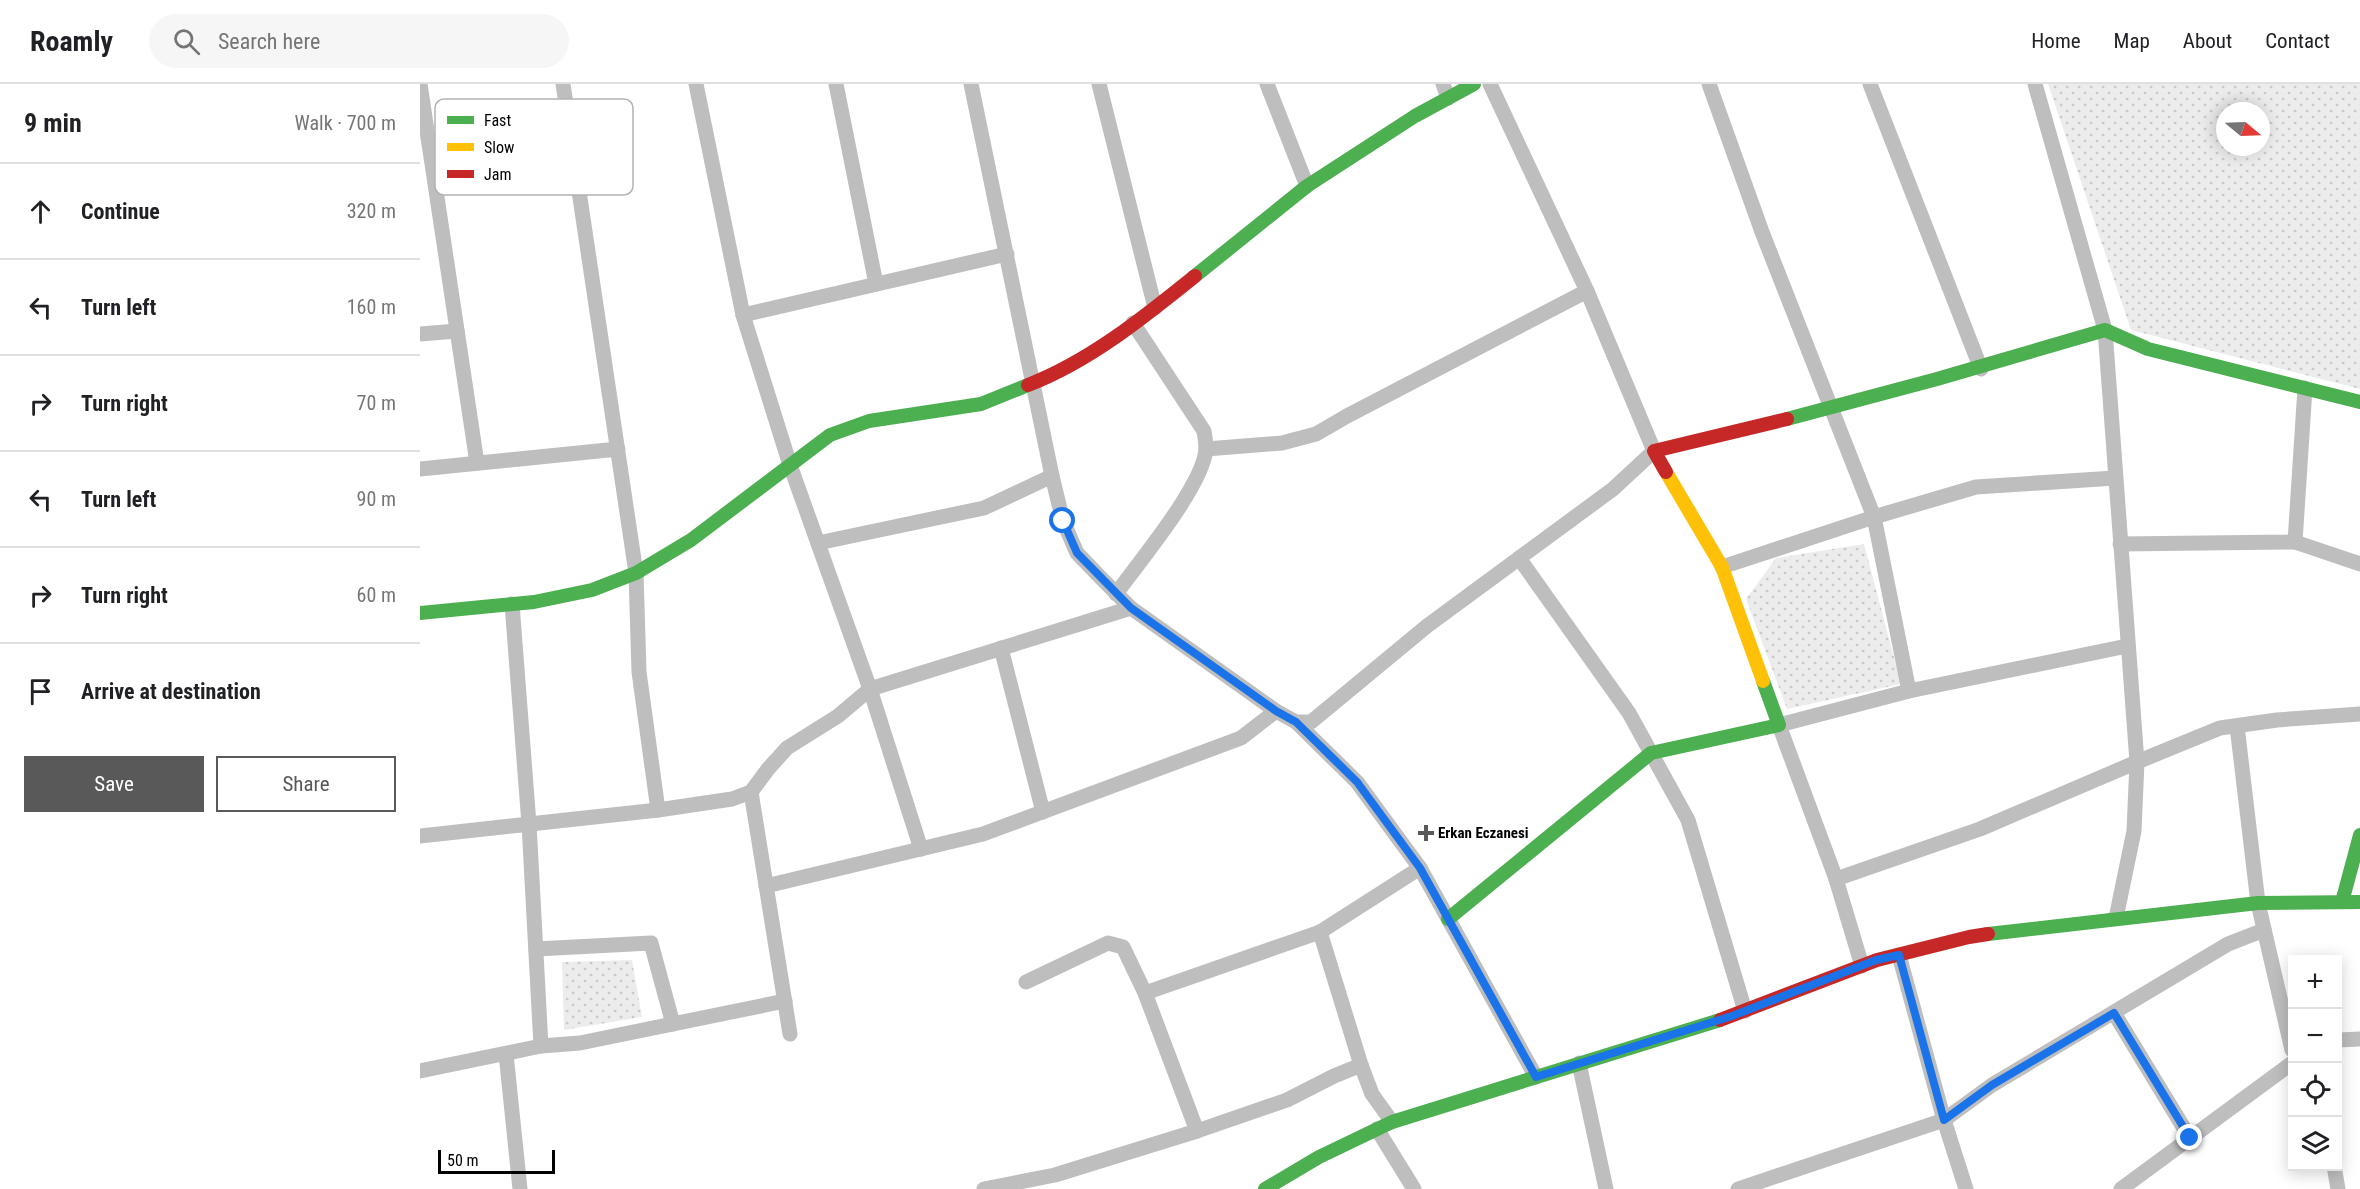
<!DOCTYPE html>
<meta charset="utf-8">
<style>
:root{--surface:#fff;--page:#f6f6f6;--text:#202124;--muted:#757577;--line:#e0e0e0;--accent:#595959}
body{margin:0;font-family:"Roboto Condensed",sans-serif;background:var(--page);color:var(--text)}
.controls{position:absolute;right:18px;bottom:18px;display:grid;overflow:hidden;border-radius:0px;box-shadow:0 3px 15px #0003}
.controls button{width:54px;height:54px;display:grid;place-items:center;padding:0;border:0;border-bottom:2px solid var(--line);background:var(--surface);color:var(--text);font:30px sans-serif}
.compass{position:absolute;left:1796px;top:18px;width:54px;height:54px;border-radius:50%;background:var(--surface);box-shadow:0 3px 15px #0003;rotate:109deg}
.scale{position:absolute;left:18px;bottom:15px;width:117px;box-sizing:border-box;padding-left:6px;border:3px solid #000;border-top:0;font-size:16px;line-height:21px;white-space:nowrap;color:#000;-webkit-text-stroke:4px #fff;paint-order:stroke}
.stop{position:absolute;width:18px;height:18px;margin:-14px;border:4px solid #1a73e8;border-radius:50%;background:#fff}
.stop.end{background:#1a73e8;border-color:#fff;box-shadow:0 2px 6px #0008}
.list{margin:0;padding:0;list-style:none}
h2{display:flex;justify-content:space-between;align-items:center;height:78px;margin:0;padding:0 24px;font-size:26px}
h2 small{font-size:20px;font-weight:400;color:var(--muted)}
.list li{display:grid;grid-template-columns:39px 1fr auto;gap:18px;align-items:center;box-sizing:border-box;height:96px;padding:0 24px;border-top:2px solid var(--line)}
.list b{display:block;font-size:22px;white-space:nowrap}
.list em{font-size:20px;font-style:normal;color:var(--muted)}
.actions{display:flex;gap:12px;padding:18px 24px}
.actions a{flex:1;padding:14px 0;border:2px solid var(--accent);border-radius:0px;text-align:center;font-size:21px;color:var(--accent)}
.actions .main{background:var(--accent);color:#fff}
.icon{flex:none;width:33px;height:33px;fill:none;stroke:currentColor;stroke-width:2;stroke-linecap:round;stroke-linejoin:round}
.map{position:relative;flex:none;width:1940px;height:1105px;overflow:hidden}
header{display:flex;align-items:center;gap:36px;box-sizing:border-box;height:84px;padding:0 30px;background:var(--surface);border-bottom:2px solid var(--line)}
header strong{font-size:28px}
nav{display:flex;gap:33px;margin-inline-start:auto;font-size:21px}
.search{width:420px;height:54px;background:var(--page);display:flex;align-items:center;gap:15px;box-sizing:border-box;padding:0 21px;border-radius:33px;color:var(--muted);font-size:22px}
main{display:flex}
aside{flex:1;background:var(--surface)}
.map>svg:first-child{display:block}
.grass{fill:url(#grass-dots);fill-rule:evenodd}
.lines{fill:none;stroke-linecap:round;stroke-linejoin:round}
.street{stroke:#bebebe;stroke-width:15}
.fast{stroke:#4caf50;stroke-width:14}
.slow{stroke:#ffc107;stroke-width:14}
.jam{stroke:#c62828;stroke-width:14}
.route{stroke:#1a73e8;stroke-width:8}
.poi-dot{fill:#595959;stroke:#fff;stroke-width:2}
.labels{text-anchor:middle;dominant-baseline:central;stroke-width:4.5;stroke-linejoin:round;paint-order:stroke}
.poi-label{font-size:15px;font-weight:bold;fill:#000;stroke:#fff;text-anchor:start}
.key{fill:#fff;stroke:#b2b2b2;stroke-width:1.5}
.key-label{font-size:16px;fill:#000}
</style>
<header>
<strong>Roamly</strong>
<div class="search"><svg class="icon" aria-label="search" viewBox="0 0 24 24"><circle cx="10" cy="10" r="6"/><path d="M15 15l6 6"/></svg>Search here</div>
<nav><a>Home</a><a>Map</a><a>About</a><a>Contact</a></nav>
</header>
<main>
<aside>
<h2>9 min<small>Walk · 700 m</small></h2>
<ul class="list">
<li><svg class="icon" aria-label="ahead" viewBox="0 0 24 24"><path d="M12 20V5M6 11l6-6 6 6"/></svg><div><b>Continue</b></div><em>320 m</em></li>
<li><svg class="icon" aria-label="left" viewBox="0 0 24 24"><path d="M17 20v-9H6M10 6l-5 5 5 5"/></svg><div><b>Turn left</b></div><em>160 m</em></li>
<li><svg class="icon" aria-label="right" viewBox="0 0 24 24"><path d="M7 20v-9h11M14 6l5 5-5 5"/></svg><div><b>Turn right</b></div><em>70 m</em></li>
<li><svg class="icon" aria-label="left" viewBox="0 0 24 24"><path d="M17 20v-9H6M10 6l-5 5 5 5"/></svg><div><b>Turn left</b></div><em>90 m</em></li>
<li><svg class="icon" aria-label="right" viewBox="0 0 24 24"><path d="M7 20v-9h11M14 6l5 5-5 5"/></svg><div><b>Turn right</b></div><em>60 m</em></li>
<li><svg class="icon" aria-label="arrive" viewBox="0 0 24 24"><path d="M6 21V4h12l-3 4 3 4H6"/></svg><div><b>Arrive at destination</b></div></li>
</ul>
<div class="actions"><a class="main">Save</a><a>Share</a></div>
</aside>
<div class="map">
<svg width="1940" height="1105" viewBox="0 0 1940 1105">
<defs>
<pattern id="grass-dots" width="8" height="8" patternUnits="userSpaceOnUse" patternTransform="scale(1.5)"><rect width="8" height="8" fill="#ececec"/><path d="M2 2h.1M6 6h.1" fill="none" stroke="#c9c9c9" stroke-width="1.8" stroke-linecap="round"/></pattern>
</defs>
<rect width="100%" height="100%" fill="#fff"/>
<!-- grass -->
<g class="grass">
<path d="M1628,0H1940V305L1711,246ZM1805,27H1841V63H1805Z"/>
<path d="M1444,460L1481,600L1367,625L1326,515L1356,474Z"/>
<path d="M212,876L222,933L144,946L142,878Z"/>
</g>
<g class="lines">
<!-- street -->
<g class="street">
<path d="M0,0L57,379"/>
<path d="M143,0L216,489L219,588L238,726"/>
<path d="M276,0L323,231L370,381L450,605L501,765"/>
<path d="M416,0L456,200"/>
<path d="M679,0L735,224"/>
<path d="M847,0L887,102"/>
<path d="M1023,0L1028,14"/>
<path d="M1289,0L1342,148L1454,433L1489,607"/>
<path d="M1450,0L1561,285"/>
<path d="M1615,0L1685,246L1717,678L1714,747L1696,834"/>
<path d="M323,231L587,170"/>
<path d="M0,250L37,247"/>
<path d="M786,365L862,359L896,350L927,332L1167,207"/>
<path d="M0,385L198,365"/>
<path d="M1875,458L1940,480"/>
<path d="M398,459L564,424L632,392"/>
<path d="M1700,460L1875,458L1885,304"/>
<path d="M1099,474L1209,629L1268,736L1325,927"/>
<path d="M1302,483L1454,433L1556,403L1695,394"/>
<path d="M696,510C719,478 783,402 786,365C786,360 785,353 784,347L713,239"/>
<path d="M92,520L109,740L121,962"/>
<path d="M581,564L623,728"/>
<path d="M856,627L876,638H891L1007,542L1193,405L1234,367L1167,207L1070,0"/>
<path d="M876,638L937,698L1000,784L1116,993"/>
<path d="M1817,642L1838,819L1872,966"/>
<path d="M331,708L370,950"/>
<path d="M0,752L238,726L312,715L331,708L348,685L367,664L418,632L450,605L711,524"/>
<path d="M1416,795L1560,745L1717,678L1800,644L1857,636L1940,630"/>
<path d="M346,802L563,750L821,654L856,627L711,524L682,495L657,469L643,437L632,392L551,0"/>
<path d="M900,848L941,981L952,1010L972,1038"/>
<path d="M116,865L231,859L253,940"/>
<path d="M1479,871L1524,1036L1546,1105"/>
<path d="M1442,882L1416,795L1359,641L1489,607L1707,562"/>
<path d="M606,898L688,859L703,863L725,909L777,1047"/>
<path d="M725,909L900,848L1000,784"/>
<path d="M1694,929L1770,1054"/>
<path d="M1918,956L1940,955"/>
<path d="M86,970L100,1105"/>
<path d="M1159,979L1186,1105"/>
<path d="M0,987L121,962L160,959L365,917"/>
<path d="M957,1045L994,1105"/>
<path d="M1914,1082L1918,1105"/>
<path d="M564,1105L635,1091L777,1047L867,1016L914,992L941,981"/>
<path d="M1318,1105L1524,1036L1572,1001L1808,860L1844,846"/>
<path d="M1701,1105L1872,979"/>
</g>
<!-- fast -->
<g class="fast">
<path d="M775,192L887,102L995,32L1054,0"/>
<path d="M1367,335L1517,295L1685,246L1728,265L1940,318"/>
<path d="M0,529L114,518L172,506L216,489L271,456L410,351L449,337L561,320L608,301"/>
<path d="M1922,818L1940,751"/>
<path d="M1028,835L1231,669L1359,641L1343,597"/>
<path d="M1568,850L1838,819L1940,818"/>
<path d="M845,1105L899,1073L972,1038L1300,936"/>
</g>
<!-- slow -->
<path class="slow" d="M1246,388L1302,483L1343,597"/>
<!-- jam -->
<g class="jam">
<path d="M608,301C670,277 724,233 775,192"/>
<path d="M1246,388L1234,367L1367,335"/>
<path d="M1300,936L1457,876L1549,853L1568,850"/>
</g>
</g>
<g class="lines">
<!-- route -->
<path class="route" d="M643,437L657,469L711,524L856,627L876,638L937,698L1000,784L1116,993L1312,932L1456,876L1479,871L1524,1036L1572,1001L1694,929L1770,1054"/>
</g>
<!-- markers -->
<path class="poi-dot" d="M1003 740h6v6h6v6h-6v6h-6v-6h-6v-6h6z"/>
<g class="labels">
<!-- poi labels -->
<g class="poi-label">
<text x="1018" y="749">Erkan Eczanesi</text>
</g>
</g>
<!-- legend -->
<rect x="15" y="15" width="198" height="96" rx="9" class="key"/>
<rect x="27" y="32" width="27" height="8" fill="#4caf50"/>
<rect x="27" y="59" width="27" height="8" fill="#ffc107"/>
<rect x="27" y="86" width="27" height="8" fill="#c62828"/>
<g class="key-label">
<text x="64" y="42">Fast</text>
<text x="64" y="69">Slow</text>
<text x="64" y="96">Jam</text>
</g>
</svg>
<div class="controls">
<button>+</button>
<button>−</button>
<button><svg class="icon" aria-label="locate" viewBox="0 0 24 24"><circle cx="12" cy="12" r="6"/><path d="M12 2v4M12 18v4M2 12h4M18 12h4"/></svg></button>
<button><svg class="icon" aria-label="layers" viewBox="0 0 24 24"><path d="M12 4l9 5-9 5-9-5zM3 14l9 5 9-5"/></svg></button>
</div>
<svg class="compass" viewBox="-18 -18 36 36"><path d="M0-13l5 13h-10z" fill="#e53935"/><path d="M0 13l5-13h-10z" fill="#757577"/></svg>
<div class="scale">50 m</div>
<div class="stop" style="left:643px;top:437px"></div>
<div class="stop end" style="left:1770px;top:1054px"></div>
</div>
</main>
